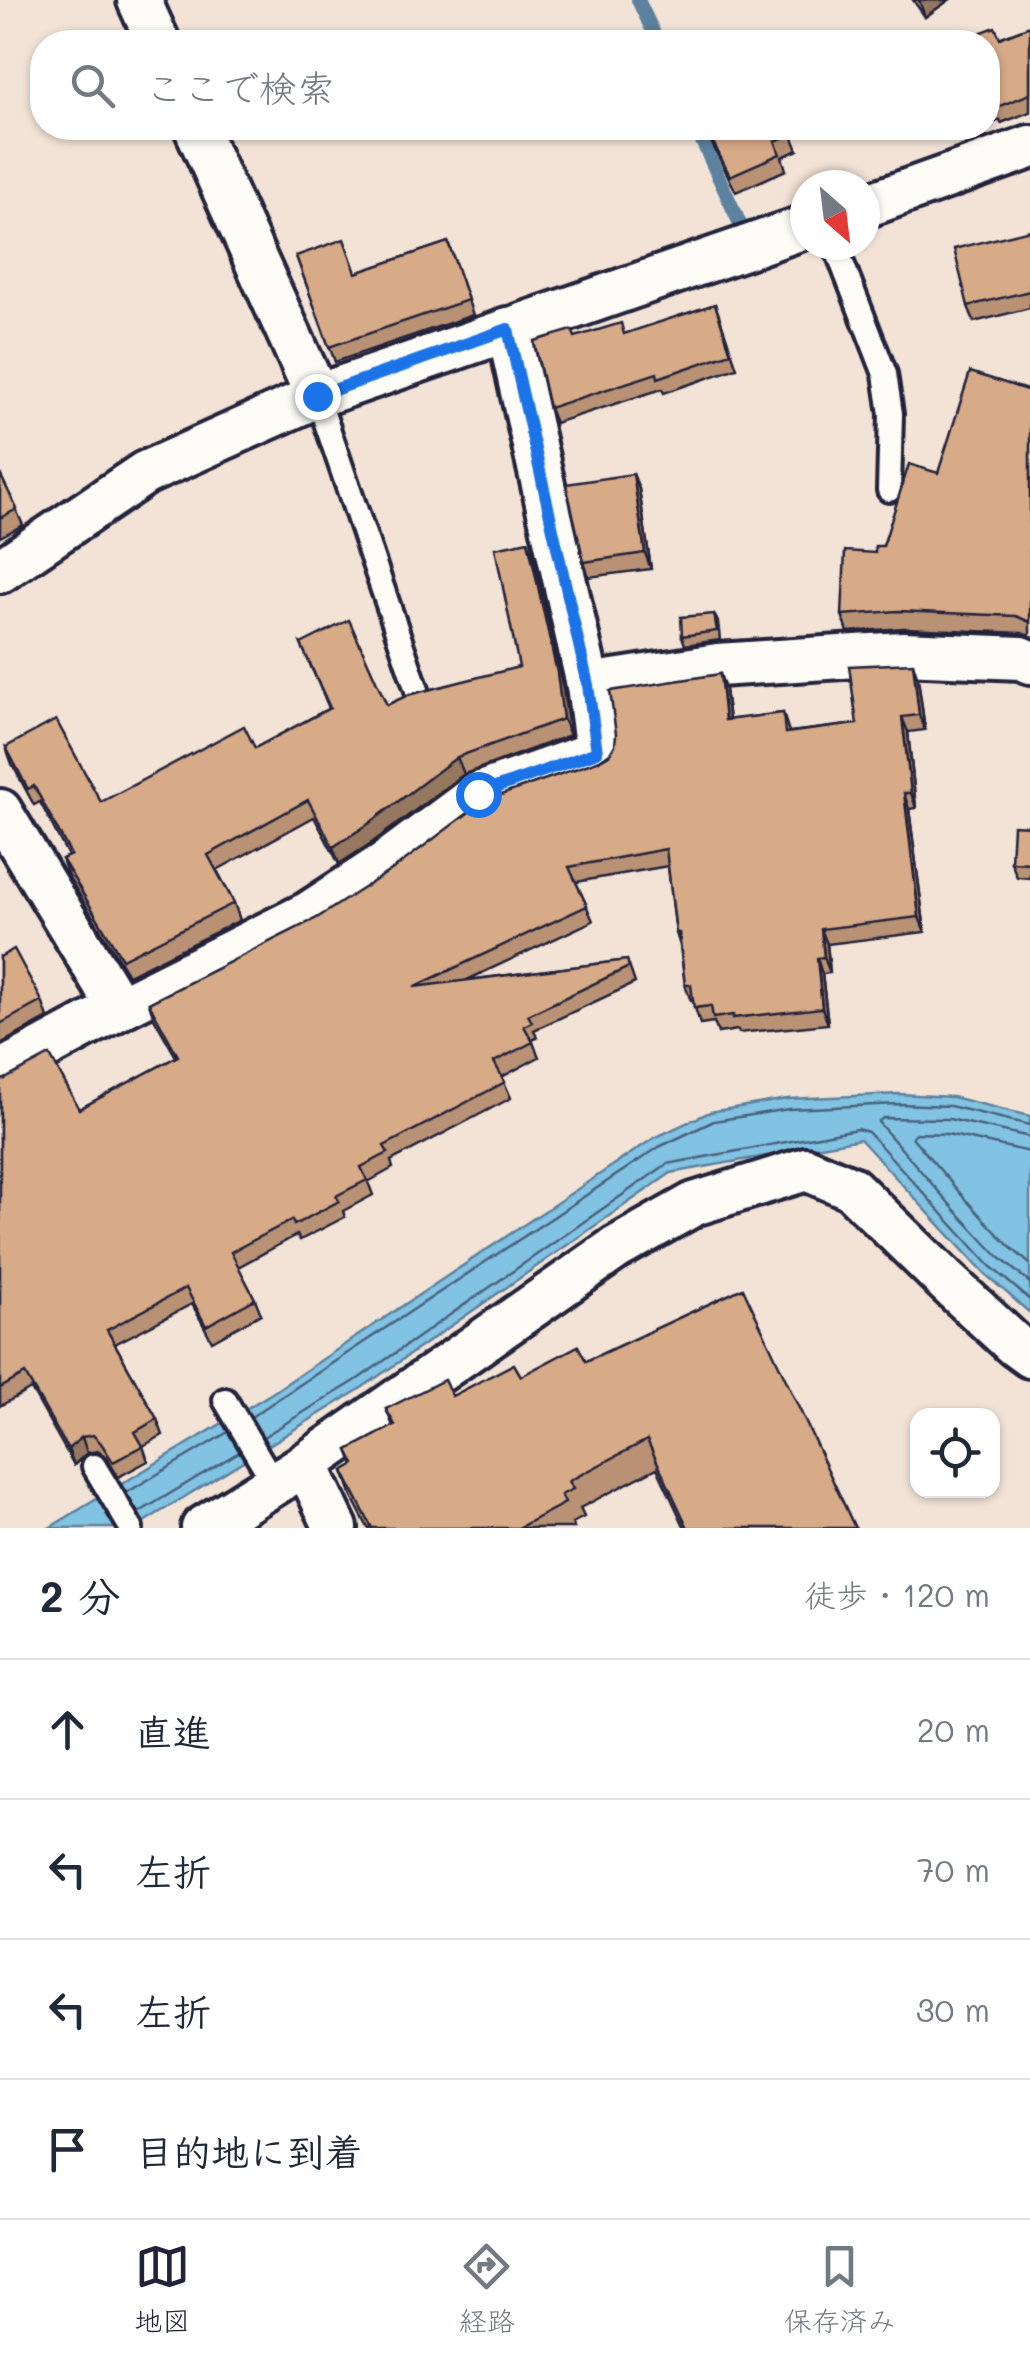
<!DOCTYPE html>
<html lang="ja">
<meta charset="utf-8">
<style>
:root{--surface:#fff;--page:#f6f6f7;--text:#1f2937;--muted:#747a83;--line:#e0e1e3;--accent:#22223b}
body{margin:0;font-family:Mali,"Klee One",sans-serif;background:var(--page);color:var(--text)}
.controls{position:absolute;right:30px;bottom:30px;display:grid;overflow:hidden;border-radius:20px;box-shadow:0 2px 8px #0004}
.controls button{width:90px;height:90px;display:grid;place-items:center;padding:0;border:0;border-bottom:2px solid var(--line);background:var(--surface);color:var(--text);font:50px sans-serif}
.compass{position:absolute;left:790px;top:170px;width:90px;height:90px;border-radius:50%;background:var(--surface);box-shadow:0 2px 8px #0004;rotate:152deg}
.stop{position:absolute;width:30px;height:30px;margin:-22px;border:8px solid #1a73e8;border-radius:50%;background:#fff}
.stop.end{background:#1a73e8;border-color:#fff;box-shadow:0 2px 10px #0008}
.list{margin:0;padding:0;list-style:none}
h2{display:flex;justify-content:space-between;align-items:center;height:130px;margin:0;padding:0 40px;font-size:42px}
h2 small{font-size:32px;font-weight:400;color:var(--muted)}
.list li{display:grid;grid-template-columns:65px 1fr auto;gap:30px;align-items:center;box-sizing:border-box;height:140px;padding:0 40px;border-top:2px solid var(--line)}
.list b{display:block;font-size:38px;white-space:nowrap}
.list em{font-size:32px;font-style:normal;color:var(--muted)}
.icon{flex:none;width:55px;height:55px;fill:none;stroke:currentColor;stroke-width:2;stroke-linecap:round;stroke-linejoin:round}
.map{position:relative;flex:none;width:1030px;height:1528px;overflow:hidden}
.search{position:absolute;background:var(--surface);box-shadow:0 2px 8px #0004;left:30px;right:30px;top:30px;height:110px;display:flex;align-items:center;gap:25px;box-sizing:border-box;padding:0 35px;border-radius:40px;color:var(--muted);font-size:38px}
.sheet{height:690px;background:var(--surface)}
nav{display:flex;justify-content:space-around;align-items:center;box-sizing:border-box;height:140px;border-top:2px solid var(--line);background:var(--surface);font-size:28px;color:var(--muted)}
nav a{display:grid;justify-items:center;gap:5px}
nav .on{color:var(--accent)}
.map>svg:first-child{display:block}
.water{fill:#82c2e2;stroke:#5c829f;stroke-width:2.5}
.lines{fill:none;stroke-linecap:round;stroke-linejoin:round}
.shore{stroke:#48627e;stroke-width:2.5}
.stream{stroke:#5c829f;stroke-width:14}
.lane-casing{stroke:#22223b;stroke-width:30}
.street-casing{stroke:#22223b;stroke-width:50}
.lane{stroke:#fdfcf7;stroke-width:22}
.street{stroke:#fdfcf7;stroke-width:42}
.wall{fill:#b99275;stroke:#22223b;stroke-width:2.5}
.shaded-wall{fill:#96775f;stroke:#22223b;stroke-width:2.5}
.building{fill:#d7aa88;stroke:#22223b;stroke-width:2.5}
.route{stroke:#1a73e8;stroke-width:12}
</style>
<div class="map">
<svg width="1030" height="1528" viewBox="0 0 1030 1528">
<rect width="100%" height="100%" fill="#f2e3d6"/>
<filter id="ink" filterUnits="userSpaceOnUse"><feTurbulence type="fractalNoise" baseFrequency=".01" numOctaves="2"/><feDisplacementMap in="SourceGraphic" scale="20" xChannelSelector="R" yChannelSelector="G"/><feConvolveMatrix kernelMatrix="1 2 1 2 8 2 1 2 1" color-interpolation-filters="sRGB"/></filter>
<g filter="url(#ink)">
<!-- water -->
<path class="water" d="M899,1094L952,1097L1030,1116V1313L984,1273L860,1139L671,1173L360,1389L134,1528H49L272,1393L654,1138L710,1112L787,1099Z"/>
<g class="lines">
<!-- shore -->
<g class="shore">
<path d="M1030,1137L949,1119L883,1118L878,1122L954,1209L999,1257L1030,1283"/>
<path d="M1030,1152L947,1134L916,1133L912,1137L965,1199L1009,1246L1030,1264"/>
<path d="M251,1417L659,1147L714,1121L789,1109L899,1104L950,1106L1030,1125"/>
<path d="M263,1437L355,1381L667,1164L857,1129L868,1132L990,1266L1030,1300"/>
<path d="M126,1493L228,1432"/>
<path d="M138,1513L239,1452"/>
</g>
<!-- stream -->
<g class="stream">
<path d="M638,0L658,42"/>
<path d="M696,128L741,226"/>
</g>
<defs>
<g id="lane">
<path d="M835,245L885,374L891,414L889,490"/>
<path d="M317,396L418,693"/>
<path d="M225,1400L274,1483"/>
<path d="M94,1466L131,1528"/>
</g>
<g id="street">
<path d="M139,0L158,42"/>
<path d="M196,128L317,396"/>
<path d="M865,206L1030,147"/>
<path d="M508,329L588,685"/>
<path d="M0,571L145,473L317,396L805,227"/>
<path d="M0,811L119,1008"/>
<path d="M0,1072L119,1008L309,913L387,862L478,794L597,752L588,685L718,665L903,653L1021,658L1030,662"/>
<path d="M306,1464L336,1528"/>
<path d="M203,1528L306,1464L616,1248L694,1204L806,1169L851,1188L947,1282L1015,1345L1030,1356"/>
</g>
</defs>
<!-- lane casing -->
<use href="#lane" class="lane-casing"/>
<!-- street casing -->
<use href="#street" class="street-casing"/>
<!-- lane -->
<use href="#lane" class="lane"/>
<!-- street -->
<use href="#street" class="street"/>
</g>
<!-- wall -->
<g class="wall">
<path d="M913,0H949L925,17Z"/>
<path d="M1030,26V112L1001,123L1000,120L988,125V42Z"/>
<path d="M704,128H789L798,150L782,157L786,170L736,192Z"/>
<path d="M1030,230V308L974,322L968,306Z"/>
<path d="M448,242L473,315L335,362L296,256L356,273Z"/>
<path d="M715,304L737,368L664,393L662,389L555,423L549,408L575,337L625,334Z"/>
<path d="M1030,391V636L1022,633L904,628L848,632L842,615L875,553L883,546L938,473Z"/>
<path d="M0,474L23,525L0,537Z"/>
<path d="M633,474L639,489L651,569L589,577L584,562Z"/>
<path d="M528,541L534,558L563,689L570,735L464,774L373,842L339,864L314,817L217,870L234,903L240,920L128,975L68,876L62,859L68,856L40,802L34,805L12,764L6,747L101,802L255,748L329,708L301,644L387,705L519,667Z"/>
<path d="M714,614L718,622L720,640L685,645L682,636Z"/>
<path d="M720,674L725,690L729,720L783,713L789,732L857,724L918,679L925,730L908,732L916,808L909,809L925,932L827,944L830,973L822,974L828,1024L739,1033L738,1030L718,1033L714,1022L700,1024L693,1001H691L685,985L680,946L676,933L668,866L576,882L593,921L467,980L627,960L635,983L534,1030L537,1038L532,1040L539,1057L502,1077L511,1098L391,1161L393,1168L368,1182L373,1195L343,1211L345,1217L300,1240L297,1235L238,1267L255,1299L261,1314L212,1341L192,1304L115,1344L157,1419L163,1435L143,1446L148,1461L118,1477L107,1458L98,1451L87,1453L74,1465L31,1389L0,1406V1080L79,1109L176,1057L154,1018L149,1003L317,918L600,760Z"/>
<path d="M1030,826V878L1017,877L1011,862Z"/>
<path d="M0,957L42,1001L48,1018L0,1044Z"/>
<path d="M586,1361L855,1528H685L657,1468L580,1508L584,1517L572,1523L574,1528H368L353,1499L343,1471L354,1465L348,1450L393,1426L386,1409L452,1396L521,1376Z"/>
</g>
<!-- shaded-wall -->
<g class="shaded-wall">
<path d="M919,0H949L925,17Z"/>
<path d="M633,474L639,489L651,569L645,553Z"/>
<path d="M528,541L534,558L563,689L570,735L563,719Z"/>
<path d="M913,663L918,679L925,730L919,715Z"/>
<path d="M720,674L725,690L731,736L725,720Z"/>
<path d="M902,717L908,732L916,808L911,793Z"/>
<path d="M457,757L464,774L373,842L339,864L333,847Z"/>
<path d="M904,793L909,809L925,932L919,917Z"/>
<path d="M821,929L827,944L830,973L824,957Z"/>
<path d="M817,958L822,974L828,1024L822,1008Z"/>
<path d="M82,1437L87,1453L74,1465L68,1449Z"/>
</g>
<!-- building -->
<g class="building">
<path d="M1030,26V94L995,108L994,105L988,108V42H956L995,27L1000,38Z"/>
<path d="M706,128H789L792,134L775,141L780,154L730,176Z"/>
<path d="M1030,230V291L968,306L954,249Z"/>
<path d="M344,239L356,273L448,242L468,300L329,347L296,256Z"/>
<path d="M715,304L731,353L658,378L657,373L549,408L534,341L572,330L575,337L621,323L624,334Z"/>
<path d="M970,372L1030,391V622L1016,616L898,611L842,615L845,551L875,553V546H883L909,464L938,473Z"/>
<path d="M0,474L17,509L0,518Z"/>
<path d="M633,474L645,553L584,562L566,484Z"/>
<path d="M528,541L557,673L563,719L457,757L367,825L333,847L308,800L208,855L234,903L122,959L62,859L71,855L34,786L28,789L6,747L56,720L101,802L244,726L255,748L330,708L301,644L349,620L387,705L408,695L519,667L495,548Z"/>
<path d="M714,614L717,631L682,636L681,617Z"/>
<path d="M913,663L919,715L902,717L911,793H904L919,917L821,929L824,957L817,958L822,1008L733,1018V1015L713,1018L711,1006L694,1008L691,985H685L679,933H676L666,849L569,867L587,906L414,987L627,960L629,967L528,1015L532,1022L524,1026L533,1042L494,1062L505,1082L384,1146L388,1153L361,1167L367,1180L336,1196L339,1201L294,1225L292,1220L231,1252L255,1299L206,1326L186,1288L107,1330L157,1419L135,1432L143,1446L113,1462L101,1443L93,1435L82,1437L68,1449L25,1374L0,1388V1080L5,1079L50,1055L79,1109L178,1056L149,1003L317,918L396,867L484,801L600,760L609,755L615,745L616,734L610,691L720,674L725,720L783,713L785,733L857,724L849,666Z"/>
<path d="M1013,825L1030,826V863L1011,862Z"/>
<path d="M14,949L42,1001L0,1024V957Z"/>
<path d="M743,1288L855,1528H688L647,1440L569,1481L573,1489L561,1495L565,1503L518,1528H372L343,1471L355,1464L348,1450L395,1425L386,1409L444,1380L452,1396L514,1364L521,1376L578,1346L586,1361Z"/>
</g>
</g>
<g class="lines" filter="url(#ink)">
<!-- route -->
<path class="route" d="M317,396L508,329L588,685L597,752L478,794"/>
</g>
</svg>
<div class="controls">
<button><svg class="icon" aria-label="locate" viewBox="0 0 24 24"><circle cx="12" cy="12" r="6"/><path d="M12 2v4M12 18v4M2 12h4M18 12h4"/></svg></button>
</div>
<svg class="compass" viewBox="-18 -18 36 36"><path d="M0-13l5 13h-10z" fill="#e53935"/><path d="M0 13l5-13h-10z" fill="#747a83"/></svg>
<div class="stop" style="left:478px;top:794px"></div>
<div class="stop end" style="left:317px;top:396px"></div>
<div class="search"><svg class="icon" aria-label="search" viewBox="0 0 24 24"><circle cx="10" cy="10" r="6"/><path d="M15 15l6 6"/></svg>ここで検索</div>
</div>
<section class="sheet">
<h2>2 分<small>徒歩 · 120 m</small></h2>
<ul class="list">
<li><svg class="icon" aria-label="ahead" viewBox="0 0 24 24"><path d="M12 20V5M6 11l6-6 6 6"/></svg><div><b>直進</b></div><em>20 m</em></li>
<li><svg class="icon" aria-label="left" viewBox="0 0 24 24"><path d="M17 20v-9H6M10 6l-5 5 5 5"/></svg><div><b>左折</b></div><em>70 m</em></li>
<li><svg class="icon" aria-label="left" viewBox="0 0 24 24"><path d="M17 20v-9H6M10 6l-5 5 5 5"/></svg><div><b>左折</b></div><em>30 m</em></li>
<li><svg class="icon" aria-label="arrive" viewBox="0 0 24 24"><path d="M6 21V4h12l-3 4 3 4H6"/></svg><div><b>目的地に到着</b></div></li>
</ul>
</section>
<nav>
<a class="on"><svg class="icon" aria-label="map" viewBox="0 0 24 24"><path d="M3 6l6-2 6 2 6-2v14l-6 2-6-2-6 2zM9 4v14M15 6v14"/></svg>地図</a>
<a><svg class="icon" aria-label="directions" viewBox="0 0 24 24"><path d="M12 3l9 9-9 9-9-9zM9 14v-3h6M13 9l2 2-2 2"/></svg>経路</a>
<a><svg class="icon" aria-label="saved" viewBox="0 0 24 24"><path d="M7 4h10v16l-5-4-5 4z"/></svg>保存済み</a>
</nav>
